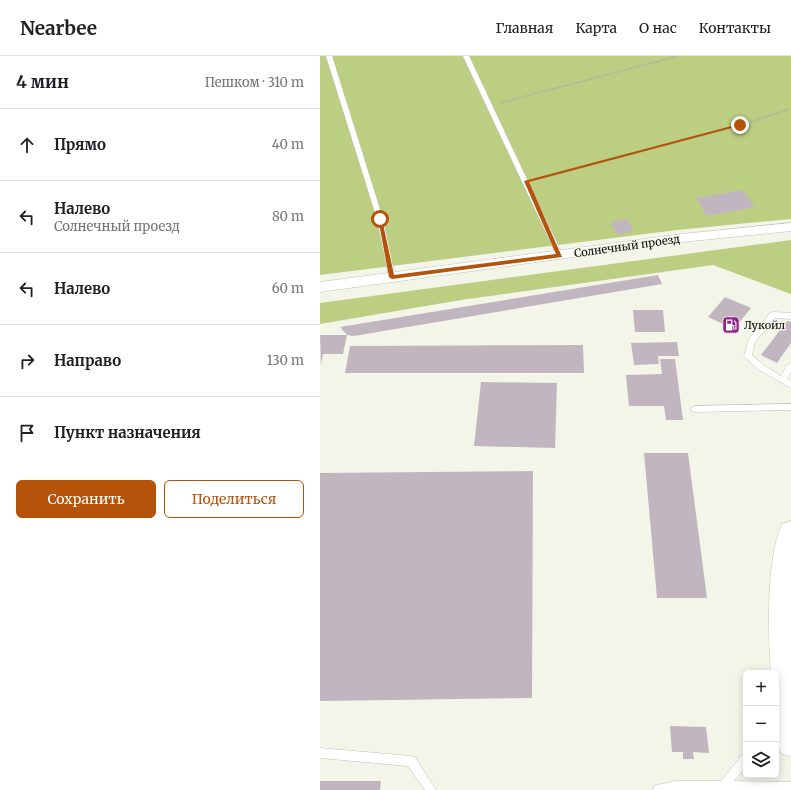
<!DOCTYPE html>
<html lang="ru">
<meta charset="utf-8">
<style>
:root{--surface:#fff;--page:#f6f6f6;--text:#202124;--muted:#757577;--line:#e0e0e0;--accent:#b45309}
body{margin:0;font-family:Merriweather,serif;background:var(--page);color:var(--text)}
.controls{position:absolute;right:12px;bottom:12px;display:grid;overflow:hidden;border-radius:6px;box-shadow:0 2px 10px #0003}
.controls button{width:36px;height:36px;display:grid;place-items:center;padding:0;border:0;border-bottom:1px solid var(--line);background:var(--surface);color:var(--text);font:20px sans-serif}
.stop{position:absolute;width:12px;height:12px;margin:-9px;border:3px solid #b45309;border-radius:50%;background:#fff}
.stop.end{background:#b45309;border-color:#fff;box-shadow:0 1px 4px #0008}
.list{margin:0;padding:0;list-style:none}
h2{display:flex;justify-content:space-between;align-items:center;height:52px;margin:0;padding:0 16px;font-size:17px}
h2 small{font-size:13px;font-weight:400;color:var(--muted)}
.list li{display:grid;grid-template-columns:26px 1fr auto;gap:12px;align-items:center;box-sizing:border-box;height:72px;padding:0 16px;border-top:1px solid var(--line)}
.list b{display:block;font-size:15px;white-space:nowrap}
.list p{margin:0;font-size:13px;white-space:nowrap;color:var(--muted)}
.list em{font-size:13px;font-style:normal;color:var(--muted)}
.actions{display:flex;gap:8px;padding:12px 16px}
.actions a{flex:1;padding:9px 0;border:1px solid var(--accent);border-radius:6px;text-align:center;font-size:14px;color:var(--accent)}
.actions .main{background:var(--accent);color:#fff}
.icon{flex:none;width:22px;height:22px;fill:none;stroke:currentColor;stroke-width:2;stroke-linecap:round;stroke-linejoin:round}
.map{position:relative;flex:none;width:471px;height:734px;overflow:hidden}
header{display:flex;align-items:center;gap:24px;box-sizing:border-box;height:56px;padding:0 20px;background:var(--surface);border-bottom:1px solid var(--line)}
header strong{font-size:19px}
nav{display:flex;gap:22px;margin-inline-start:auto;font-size:14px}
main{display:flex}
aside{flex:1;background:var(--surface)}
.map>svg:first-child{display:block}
.green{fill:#bcce82}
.building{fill:#c1b6bf}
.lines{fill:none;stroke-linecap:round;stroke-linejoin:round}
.service-casing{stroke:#bfc2b5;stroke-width:1}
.minor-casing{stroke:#bfc2b5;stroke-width:1}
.trunk-casing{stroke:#bfc2b5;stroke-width:1}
.path{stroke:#acafa4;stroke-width:2;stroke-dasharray:1.5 1.5;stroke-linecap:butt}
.service{fill:#fff;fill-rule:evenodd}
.minor{fill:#fff;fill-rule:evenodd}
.trunk{fill:#fff;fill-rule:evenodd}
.route{fill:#b45309}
.labels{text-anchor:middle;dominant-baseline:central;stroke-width:3;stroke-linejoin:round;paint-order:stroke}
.street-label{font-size:11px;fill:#0b0d08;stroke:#f2f5e8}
.poi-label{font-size:11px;fill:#0b0d08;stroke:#f2f5e8;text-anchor:start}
</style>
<header>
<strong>Nearbee</strong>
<nav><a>Главная</a><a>Карта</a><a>О нас</a><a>Контакты</a></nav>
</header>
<main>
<aside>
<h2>4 мин<small>Пешком · 310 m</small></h2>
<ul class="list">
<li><svg class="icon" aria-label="ahead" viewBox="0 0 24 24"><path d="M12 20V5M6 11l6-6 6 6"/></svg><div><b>Прямо</b></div><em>40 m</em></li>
<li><svg class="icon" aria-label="left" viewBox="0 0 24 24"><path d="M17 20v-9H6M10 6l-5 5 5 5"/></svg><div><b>Налево</b><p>Солнечный проезд</p></div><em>80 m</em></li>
<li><svg class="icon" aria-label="left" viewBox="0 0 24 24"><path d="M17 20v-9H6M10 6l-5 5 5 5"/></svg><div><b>Налево</b></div><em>60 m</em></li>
<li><svg class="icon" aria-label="right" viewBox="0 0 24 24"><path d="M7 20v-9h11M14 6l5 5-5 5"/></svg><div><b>Направо</b></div><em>130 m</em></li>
<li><svg class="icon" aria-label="arrive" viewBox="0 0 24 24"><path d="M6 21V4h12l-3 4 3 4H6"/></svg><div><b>Пункт назначения</b></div></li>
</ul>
<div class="actions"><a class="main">Сохранить</a><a>Поделиться</a></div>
</aside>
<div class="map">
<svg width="471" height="734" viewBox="0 0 471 734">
<rect width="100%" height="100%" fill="#f2f5e8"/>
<!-- green -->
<g class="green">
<path d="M0,0H471V163L357,174L0,219Z"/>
<path d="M471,184V238L393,209L141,244L0,268V247Z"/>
</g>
<!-- building -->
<g class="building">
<path d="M423,134L435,151L387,160L376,142Z"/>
<path d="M307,163L314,175L297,179L290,166Z"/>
<path d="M338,219L342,228L34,280L27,279L20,271Z"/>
<path d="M405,241L431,252L414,273L388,261Z"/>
<path d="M313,254H343L345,276H315Z"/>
<path d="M467,265L471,266V287L457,307L441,299Z"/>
<path d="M0,279H27L23,298H3L1,309Z"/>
<path d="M357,286L359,300H338L339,308L314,309L311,287Z"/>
<path d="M263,289L264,317H25L30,290Z"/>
<path d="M340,303H355L363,364H346L344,350H309L306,319L342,318Z"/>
<path d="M161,326L237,327L235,392L154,390Z"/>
<path d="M324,397H368L387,542H337Z"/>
<path d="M213,415L212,642L0,645V417Z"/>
<path d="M350,670L386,671L389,697L373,696L374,703H363V696H352Z"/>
<path d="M0,725H61L60,734H0Z"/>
</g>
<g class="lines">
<defs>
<g id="service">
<path d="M6,0H12L63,163L75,221L74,223H70L69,221L57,163Z"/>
<path d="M143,0H149L243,200L242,202H240L237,200Z"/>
<path d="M453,256L471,257V263L455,262L435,286L432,299L445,310L461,320L468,308L471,307V316L467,323L471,325V332L439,314L424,300L429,283L450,257Z"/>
<path d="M471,348V354L374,356L370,353L374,350Z"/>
<path d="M0,692L91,700L95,701L116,734H105L88,710L0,702Z"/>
<path d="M426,698V711L414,725L471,726V734H333L334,730L354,725H401L422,699Z"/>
</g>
<path id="minor" d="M471,167V175L362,186L0,236V226L362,178Z"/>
<path id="trunk" d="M471,465V701L461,697L457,687L456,617H451C448,578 446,502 462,468Z"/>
</defs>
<!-- service casing -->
<use href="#service" class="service-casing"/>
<!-- minor casing -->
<use href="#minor" class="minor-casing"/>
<!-- trunk casing -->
<use href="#trunk" class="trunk-casing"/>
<!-- path -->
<g class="path">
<path d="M180,47L358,0"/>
<path d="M216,123L420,69L471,53"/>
</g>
<!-- service -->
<use href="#service" class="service"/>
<!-- minor -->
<use href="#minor" class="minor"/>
<!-- trunk -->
<use href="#trunk" class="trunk"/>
</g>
<!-- route -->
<path class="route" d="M419,68L423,69L209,126L242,201L72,223L69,221L58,162L62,163L74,219L236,198L204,125Z"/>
<!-- icons -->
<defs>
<symbol id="fuel-square" viewBox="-11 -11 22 22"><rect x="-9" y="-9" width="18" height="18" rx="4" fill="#8d2185" stroke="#f2f5e8"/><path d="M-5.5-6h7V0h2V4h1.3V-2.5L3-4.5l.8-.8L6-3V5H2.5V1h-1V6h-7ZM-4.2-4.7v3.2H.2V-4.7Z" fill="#fff"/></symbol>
</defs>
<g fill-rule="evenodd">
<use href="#fuel-square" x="401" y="259" width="20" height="20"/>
</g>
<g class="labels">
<!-- street labels -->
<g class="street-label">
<text transform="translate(307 190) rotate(-8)">Солнечный проезд</text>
</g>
<!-- poi labels -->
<g class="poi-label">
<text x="424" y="269">Лукойл</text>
</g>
</g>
</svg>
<div class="controls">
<button>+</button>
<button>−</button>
<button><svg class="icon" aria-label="layers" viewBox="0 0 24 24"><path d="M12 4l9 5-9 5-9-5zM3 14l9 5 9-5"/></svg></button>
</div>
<div class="stop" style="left:60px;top:163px"></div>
<div class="stop end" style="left:420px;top:69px"></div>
</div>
</main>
